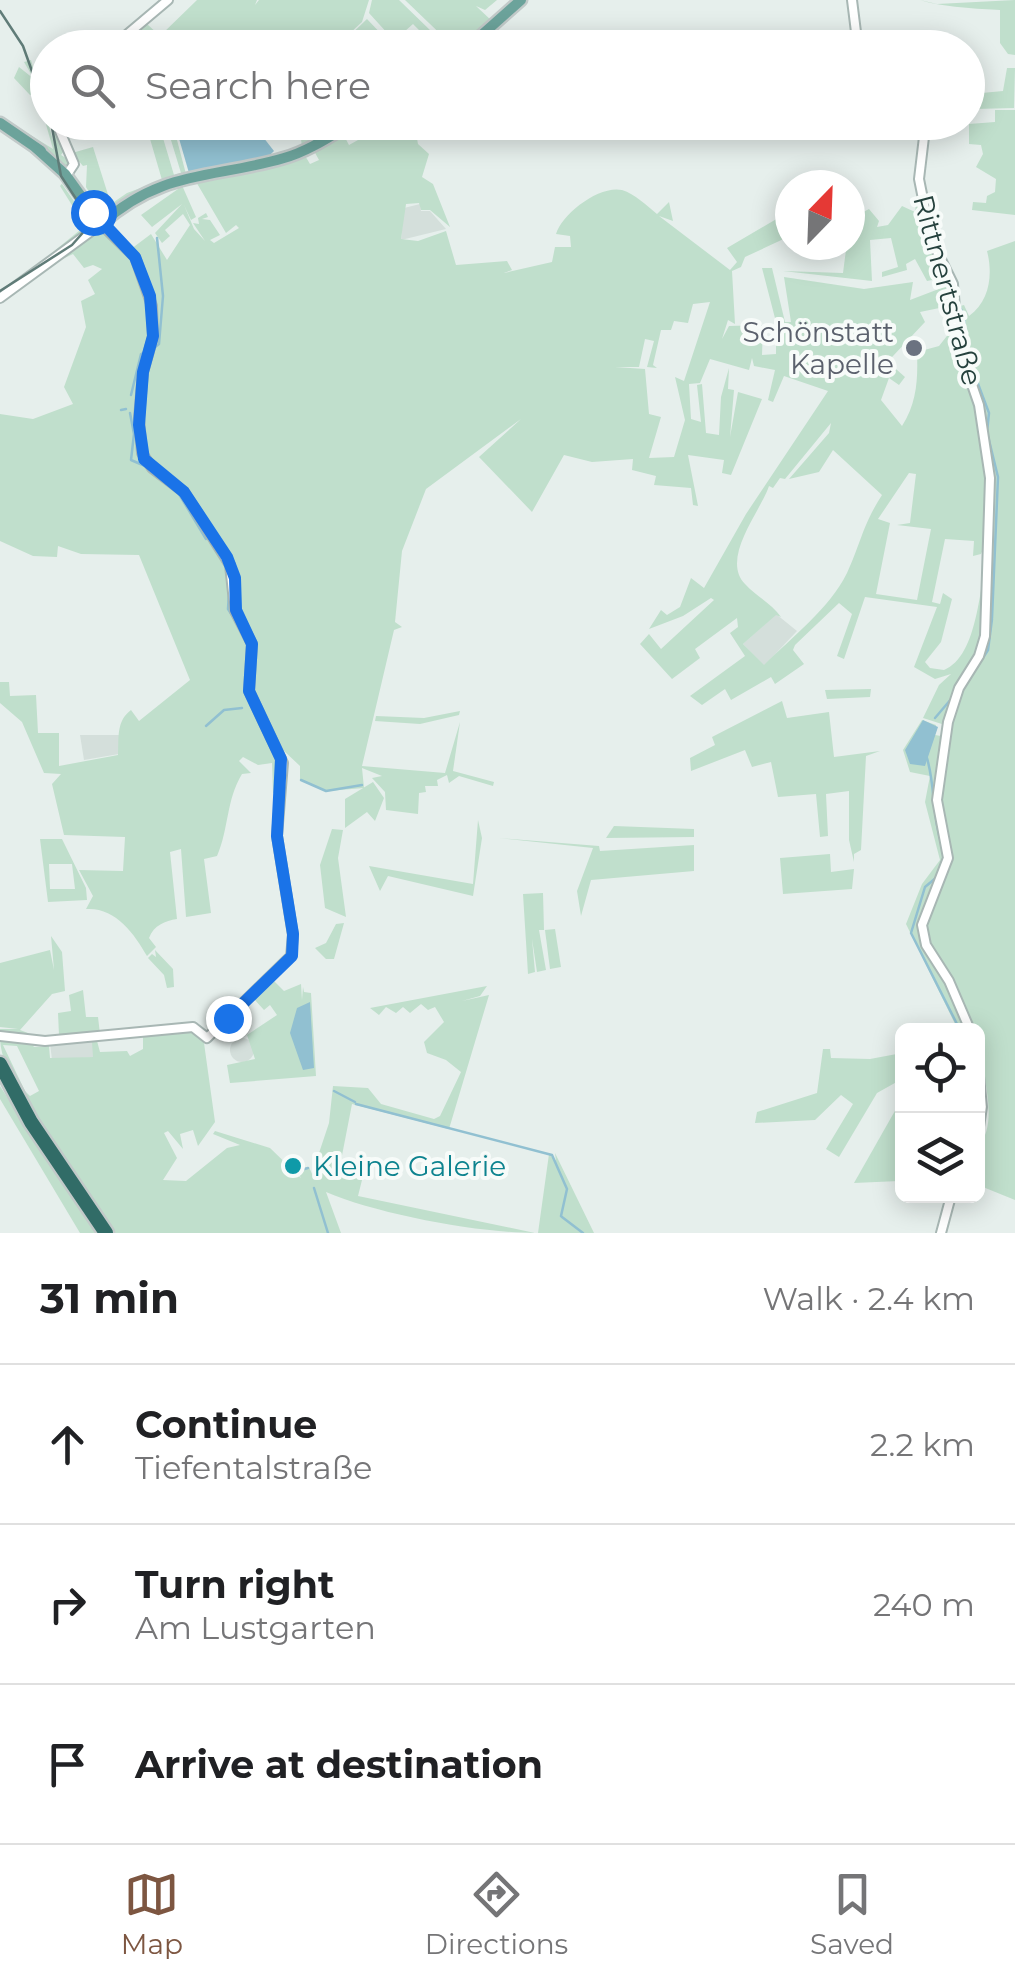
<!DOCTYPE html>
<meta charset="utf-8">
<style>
:root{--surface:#fff;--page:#f6f6f6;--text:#202124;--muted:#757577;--line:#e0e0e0;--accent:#7d5641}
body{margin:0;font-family:Montserrat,sans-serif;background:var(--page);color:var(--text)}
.controls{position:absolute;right:30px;bottom:30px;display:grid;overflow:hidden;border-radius:15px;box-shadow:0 5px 25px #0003}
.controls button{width:90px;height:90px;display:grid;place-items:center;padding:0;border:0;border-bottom:2px solid var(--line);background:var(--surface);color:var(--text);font:50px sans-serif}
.compass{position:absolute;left:775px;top:170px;width:90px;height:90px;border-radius:50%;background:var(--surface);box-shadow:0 5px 25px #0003;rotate:23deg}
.stop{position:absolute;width:30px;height:30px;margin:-22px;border:8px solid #1a73e8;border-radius:50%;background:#fff}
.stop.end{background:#1a73e8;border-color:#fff;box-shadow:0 2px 10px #0008}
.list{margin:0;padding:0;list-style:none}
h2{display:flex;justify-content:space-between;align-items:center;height:130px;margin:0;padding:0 40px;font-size:42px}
h2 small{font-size:32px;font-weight:400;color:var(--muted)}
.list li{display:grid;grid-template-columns:65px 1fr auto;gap:30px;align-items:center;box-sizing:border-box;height:160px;padding:0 40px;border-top:2px solid var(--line)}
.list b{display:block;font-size:38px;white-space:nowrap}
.list p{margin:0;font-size:32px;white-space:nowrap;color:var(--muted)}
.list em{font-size:32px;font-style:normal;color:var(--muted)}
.icon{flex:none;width:55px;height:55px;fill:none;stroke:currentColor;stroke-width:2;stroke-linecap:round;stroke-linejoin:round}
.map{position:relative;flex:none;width:1015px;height:1233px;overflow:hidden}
.search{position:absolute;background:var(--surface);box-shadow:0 5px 25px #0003;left:30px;right:30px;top:30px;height:110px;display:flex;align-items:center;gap:25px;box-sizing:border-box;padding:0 35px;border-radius:55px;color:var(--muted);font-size:38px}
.sheet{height:610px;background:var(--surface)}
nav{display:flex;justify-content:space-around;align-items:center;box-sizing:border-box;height:140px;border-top:2px solid var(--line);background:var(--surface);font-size:28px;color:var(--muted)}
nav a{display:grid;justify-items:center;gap:5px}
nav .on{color:var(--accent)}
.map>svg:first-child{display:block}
.built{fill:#d4dfdb}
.green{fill:#c0dfcc;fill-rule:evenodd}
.water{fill:#91c0d1}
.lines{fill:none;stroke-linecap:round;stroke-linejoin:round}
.stream{stroke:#91c0d1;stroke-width:2.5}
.tertiary-casing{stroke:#a8b7b4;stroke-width:12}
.primary-casing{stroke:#c2cac9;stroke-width:15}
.motorway-casing{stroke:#c2cac9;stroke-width:19}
.tertiary{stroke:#fff;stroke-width:8}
.primary{stroke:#6ca39b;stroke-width:10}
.motorway{stroke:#316c67;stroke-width:14}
.tram{stroke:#607c78;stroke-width:2.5}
.route{stroke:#1a73e8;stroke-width:12}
.worship-dot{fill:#6b7280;stroke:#f7fbf9;stroke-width:4}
.culture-dot{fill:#0f9aa8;stroke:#f7fbf9;stroke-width:4}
.labels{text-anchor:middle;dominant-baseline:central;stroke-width:8;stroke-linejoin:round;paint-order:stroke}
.street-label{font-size:28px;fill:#25413d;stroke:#f7fbf9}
.worship-label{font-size:28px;fill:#5b616d;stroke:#f7fbf9;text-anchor:end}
.culture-label{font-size:28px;fill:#0d838f;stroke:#f7fbf9;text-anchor:start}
</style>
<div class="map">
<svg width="1015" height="1233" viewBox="0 0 1015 1233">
<rect width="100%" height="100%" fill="#e6efec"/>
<!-- built -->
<g class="built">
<path d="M420,204L421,211H430L446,229L401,240L404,208Z"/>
<path d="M776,614L797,631L764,666L743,644Z"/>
<path d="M80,735H119V754L84,760Z"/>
<circle cx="239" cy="1027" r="11"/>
<circle cx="242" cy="1050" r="12"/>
<path d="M93,1039L95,1057L52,1060L50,1043Z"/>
</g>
<!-- green -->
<g class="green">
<path d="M197,0H257L255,5L259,0H369L362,22L335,47H235L231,42L223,47L205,30L192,41L196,47H175L165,41L172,47H167L157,38L153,42L158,47H146L152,42L141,30L131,39L146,23L160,36Z"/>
<path d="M372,0H399L433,33L426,37L413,24L387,47H338L367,19L385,38L389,35L369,13Z"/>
<path d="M405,0H497L485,10L476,6L493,22L460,48L454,47Z"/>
<path d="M920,0L937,4L1015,0V55L1008,54L1000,43V10C980,9 942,7 920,0Z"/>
<path d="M31,60L57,155L51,123L64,151L61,155L72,162L68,168L0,121V116L53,149L37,93L30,95L14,78L19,67L34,79L24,62Z"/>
<path d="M1007,68H1015L1014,108L975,109L971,94L1003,91Z"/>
<path d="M995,110H1015V215L972,210L973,202L986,203L987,196L995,192L996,179L976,167L983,154L981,145L969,144V124L995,122Z"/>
<path d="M256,123H318L325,135L302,147L300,131L284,137L276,128L267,135Z"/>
<path d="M360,123H414L418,144L429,154L422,177L433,184L450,227L430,210H421L419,203L406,204L401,239L418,241L446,231L456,265L507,261L512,270L504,273L552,262L555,247H571L570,236L556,234C562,214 599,185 622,190C635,194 646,205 657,214L669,202L673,221L659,216L730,270L737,262L727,248L790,211V236L745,257L741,267L732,271L735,324L728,320L722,339L729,326L763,325L762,355L776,354V322L762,268H772L785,322H791L784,277L864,289L913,282L910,300L944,287L937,279L927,281L915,259L906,264L907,270L882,277V272L898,267L891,238L870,240L872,281L783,271L843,273L850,219L869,209L879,221L877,227L888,225L902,206L915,212L916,204L924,200L930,240L952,283L954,305L920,312L925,322L877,373L888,362L905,377L899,385L889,378L881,400L902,426C917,403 918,379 917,352L939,346L958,322L956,307L964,305L969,316C990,301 993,274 987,251L1015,241V1200L978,1185V1147C1002,1119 978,1067 978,1030H958L906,924L922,884L940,860L925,802L930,776L910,772L903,750L922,720L936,725L935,735L947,737L959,691L980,657L986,636L992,490L984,492C988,518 991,527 988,556L989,536L981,554L973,556L974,541L945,539L932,602L940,604L943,593L952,599L941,642L925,662L930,668L944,670C979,656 979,583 988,557L984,640L956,689L945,725L923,718L939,685L951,674L935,679L914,667L937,607L865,597L844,659L837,656L852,614L839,603L795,645L793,650L804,664L775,684L771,677L731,700L725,689L702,705L690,696L745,656L730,633L738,627L737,618L695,649L700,658L672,679L640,644L649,634L661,649L714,600L711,598L683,616L649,629L661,610L667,615L680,607L691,578L704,588L746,514L828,391L784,376L773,402L768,400L775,370L754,366L752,358L749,370L710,359L700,383L689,384L691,419L701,422L697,385L702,384L706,433L719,435L721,397L729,368L728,389L734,390L730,437L738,392L762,399L731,475L722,473L724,460L688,455L698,506L693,505L691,488L654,485L656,476L632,470L633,459L592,462L564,455L532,512L479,457L521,419L426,489L402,551L395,622L402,627L394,630L362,766L445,773L460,722L453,771L494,782L493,786L459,776L449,783L447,775L437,780L438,786H425L426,792L419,793L418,814L386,810L385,792L372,778L382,776L362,768L364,788L327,791L300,780V766L283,750L276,752L278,792L273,793L272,763L258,765L243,757L239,761L251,773L242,774C226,800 229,829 217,856L204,859L211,913L186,917L181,849L170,852L177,919C165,921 154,925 149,938L156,947L147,956C134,933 115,907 86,909L93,896L79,870L123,871L125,837L64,835L52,784L61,774L44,773L22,722L0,703V682H9L10,696L36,695L38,733H59V766L118,755C119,738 116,721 131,710L139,721L190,680L139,555L81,554L58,546L57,557L33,556L0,541V414L33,419L73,404L64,387L86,327L81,301L95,294L88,280L102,269L93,265L84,268L73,254L48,266L100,230L127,252L151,234L167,260L190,225L183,214L165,230L170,236L162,243L155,233L182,204L152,227L141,215L178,189L177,183C206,174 234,171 264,164L181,183L196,217L191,220L184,205L194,229L205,241L193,223L199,224L198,218L206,213L208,217L202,219L210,220L220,235L210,240L214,243L239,228L236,225L226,233L195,180L265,168L304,154L310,164L319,160L313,149L342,132L349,145L367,135ZM710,302L684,381L675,377L685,420L674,457L649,458L661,417L649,414L645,369L615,367H639L645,339L654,341L647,367L657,368L653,365L661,330H671L674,321L688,323L693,304ZM831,423L829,433L789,479L819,472L833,450L882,495C862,526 861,543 847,573C829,609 792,637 764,665L743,644L776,615L781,617C772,604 756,596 745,584C720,558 761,511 769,486L773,488L780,478L785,479ZM909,473L916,474L910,523L897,525L931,529L917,600L876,594L890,523L878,519Z"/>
<path d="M173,125L186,174L100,210L86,187L87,165L83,166L72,153L93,147L111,204L127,193L162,180L148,132L160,128L174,175L181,173L167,127Z"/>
<path d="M66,179L62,184L81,211L86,207L93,217L92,229C67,257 28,270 0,295L33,267L79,240L53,252L85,226L60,186Z"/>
<path d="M871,689L870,697L827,699L825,690Z"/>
<path d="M782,701L787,718L829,712L834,757L880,751L866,756L861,850L854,854V862L849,840V791L826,794L828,836L820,837L816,794L778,797L771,762L752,767L745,750L691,771L690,758L715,745L712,737Z"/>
<path d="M460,711L459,715L420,724L375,721L376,716L424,718Z"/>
<path d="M373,782L384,798L375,821L367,812L345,828V799Z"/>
<path d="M478,820L482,838L473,896L388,876L380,891L369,866L473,884Z"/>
<path d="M614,826L694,829V837L606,838Z"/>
<path d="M332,829L343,830L338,858L346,917L325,908L320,865Z"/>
<path d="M499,838L599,846L600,851L694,845V871L591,880L581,916L577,891L593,848Z"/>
<path d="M40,839H62L86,888L87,900L48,902ZM49,864H72L75,889H50Z"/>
<path d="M830,854L831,872L854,869L852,889L783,894L780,858Z"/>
<path d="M543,893L544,930H539L546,970L537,972L532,939L535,972L528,974L523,894Z"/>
<path d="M344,923L334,959H326L315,948L326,943L336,924Z"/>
<path d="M555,929L561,967L550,969L545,930Z"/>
<path d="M51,936L62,952L65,991L52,994L20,1030L41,1038L0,1034V1029H18L0,1027V963L50,950L54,970Z"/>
<path d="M155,950L173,969L174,987L167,988L164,975L148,958L152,954L156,957Z"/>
<path d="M273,980L284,991L301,984L302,1000L303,987L304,992L311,993L316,1076L230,1083L227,1065L255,1059L247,1035L277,1015L270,1005L264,1010L254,999Z"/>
<path d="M487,986L480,996L462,1001L489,995L449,1129L352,1104L338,1176L346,1171L363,1176L358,1196L535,1233C479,1233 377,1214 326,1192L341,1233H110C81,1188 0,1087 0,1037L38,1043L33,1047L49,1046L50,1058L93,1057L92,1042L97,1041L100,1052L127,1051L130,1056L143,1049V1036L192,1029L204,1043L215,1122L198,1146L193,1130L180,1134L183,1149L168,1131L164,1133L177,1158L163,1180L186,1181L227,1148L240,1145L213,1134L215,1131L270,1148L301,1178L297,1171L309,1167L312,1174L329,1123L333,1086L368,1088L381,1104L434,1119L440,1116L461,1072L446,1060L427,1053L424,1042L444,1022L435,1007L428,1010L421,1004L410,1013L403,1007L396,1013L386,1007L379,1015L370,1008ZM3,1045L17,1046L39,1091L30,1096L25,1091Z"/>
<path d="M83,990L86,1017H98L100,1034L59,1035L58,1013L71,1011L69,995Z"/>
<path d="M823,1049H830L831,1058L870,1059L902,1053V1079L877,1093L839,1157L826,1149L853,1104L841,1095L815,1120L755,1123L757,1112L817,1093Z"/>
<path d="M0,1086L95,1233H80L0,1099Z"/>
<path d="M896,1109L899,1181L854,1183Z"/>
<path d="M555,1153L594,1233H538L549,1154L556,1161Z"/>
</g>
<!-- water -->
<g class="water">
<path d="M179,123H252L274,151L266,159L189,173L178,135Z"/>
<path d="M923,720L938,727L925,766L910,764L905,750Z"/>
<path d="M310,1002L314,1068L303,1070L290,1033L297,1008Z"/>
</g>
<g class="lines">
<!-- stream -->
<g class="stream">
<path d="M959,305L964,316L966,352L989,413L987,432L998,477L992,618"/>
<path d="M154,348L159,344L163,296L157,238"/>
<path d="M131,395L141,354L147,351"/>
<path d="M121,410L126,409"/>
<path d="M130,413L134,434L131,460L145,466"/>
<path d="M179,494L206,539"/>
<path d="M229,592L228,609L237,623"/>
<path d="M960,693L988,650L992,619"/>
<path d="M935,718L952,698"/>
<path d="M206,726L224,710L242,708"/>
<path d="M927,758C936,790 931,811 942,846"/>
<path d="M301,780L326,791L362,785"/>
<path d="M937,877L925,887L911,933L960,1030"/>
<path d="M901,1057H902"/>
<path d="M334,1091L355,1102"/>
<path d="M356,1104L552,1155L567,1189L561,1216"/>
<path d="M297,1171L308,1168"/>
<path d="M314,1188L328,1233"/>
<path d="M562,1217L583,1233"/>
</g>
<defs>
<g id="tertiary">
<path d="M852,0L858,48"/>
<path d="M111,48L168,0"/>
<path d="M48,78L44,86L48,98"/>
<path d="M56,122L74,164L66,176"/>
<path d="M916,122L924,137L919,179L931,239L953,284L958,344L979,405L990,478L985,636L979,656L959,688L948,722L937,800L948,858L922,925L926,945L949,981L970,1030"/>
<path d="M0,298L101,224L135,257L152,306L153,337L143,372L139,418L142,453L152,468L184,492L230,565L235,611L252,644L249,691L283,763L277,836L293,935L291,956L207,1038L193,1027L45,1041L0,1036"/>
<path d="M978,1066L982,1107L978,1133"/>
<path d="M941,1233L951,1196"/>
</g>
<g id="primary">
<path d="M467,48L521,0"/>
<path d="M0,123L41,151"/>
<path d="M36,148L65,174L101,224C163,169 213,179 284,158C309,151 332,135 354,122"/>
</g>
<path id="motorway" d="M0,1064L31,1122L106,1233"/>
</defs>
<!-- tertiary casing -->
<use href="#tertiary" class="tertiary-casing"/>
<!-- primary casing -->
<use href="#primary" class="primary-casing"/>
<!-- motorway casing -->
<use href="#motorway" class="motorway-casing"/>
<!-- tertiary -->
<use href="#tertiary" class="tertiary"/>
<!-- primary -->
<use href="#primary" class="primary"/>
<!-- motorway -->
<use href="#motorway" class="motorway"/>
<!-- tram -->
<g class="tram">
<path d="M0,11L23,46L48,116"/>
<path d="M0,291L72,245L87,228L86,214L61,176L51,122"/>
</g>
</g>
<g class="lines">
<!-- route -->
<path class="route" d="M93,212L135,257L150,296L153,336L143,372L139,425L144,459L184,492L227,557L235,578L236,610L252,644L249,691L281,759L277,836L293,934L292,956L228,1018"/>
</g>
<!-- markers -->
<circle class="worship-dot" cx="914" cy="348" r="10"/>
<circle class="culture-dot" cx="293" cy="1166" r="10"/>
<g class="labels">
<!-- street labels -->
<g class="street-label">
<text transform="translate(948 290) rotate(75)">Rittnertstraße</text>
</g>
<!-- worship labels -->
<g class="worship-label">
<text x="894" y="332">Schönstatt<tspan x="894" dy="32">Kapelle</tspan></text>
</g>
<!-- culture labels -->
<g class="culture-label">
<text x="313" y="1166">Kleine Galerie</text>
</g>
</g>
</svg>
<div class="controls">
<button><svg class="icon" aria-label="locate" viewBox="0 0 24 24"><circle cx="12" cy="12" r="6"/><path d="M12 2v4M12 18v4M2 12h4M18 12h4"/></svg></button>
<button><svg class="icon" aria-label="layers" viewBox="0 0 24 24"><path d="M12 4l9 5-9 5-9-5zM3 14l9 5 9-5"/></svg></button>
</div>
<svg class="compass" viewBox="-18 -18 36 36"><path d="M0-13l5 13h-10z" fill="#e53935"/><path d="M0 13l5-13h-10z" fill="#757577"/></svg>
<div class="stop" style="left:93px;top:212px"></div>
<div class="stop end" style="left:228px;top:1018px"></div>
<div class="search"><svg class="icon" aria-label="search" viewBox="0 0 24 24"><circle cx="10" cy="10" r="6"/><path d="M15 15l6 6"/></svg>Search here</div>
</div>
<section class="sheet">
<h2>31 min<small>Walk · 2.4 km</small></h2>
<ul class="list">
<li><svg class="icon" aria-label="ahead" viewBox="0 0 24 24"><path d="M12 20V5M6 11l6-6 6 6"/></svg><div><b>Continue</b><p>Tiefentalstraße</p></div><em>2.2 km</em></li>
<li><svg class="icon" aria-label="right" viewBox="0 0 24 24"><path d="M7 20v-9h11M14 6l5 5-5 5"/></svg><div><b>Turn right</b><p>Am Lustgarten</p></div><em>240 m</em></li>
<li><svg class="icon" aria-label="arrive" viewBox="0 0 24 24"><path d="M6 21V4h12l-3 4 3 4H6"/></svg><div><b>Arrive at destination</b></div></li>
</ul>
</section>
<nav>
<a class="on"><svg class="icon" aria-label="map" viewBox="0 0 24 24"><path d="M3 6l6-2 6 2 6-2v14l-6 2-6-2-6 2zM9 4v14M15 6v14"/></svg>Map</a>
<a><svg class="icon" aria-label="directions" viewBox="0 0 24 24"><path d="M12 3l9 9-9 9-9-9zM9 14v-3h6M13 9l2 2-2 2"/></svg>Directions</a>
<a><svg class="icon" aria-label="saved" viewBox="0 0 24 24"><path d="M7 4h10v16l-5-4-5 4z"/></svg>Saved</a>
</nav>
